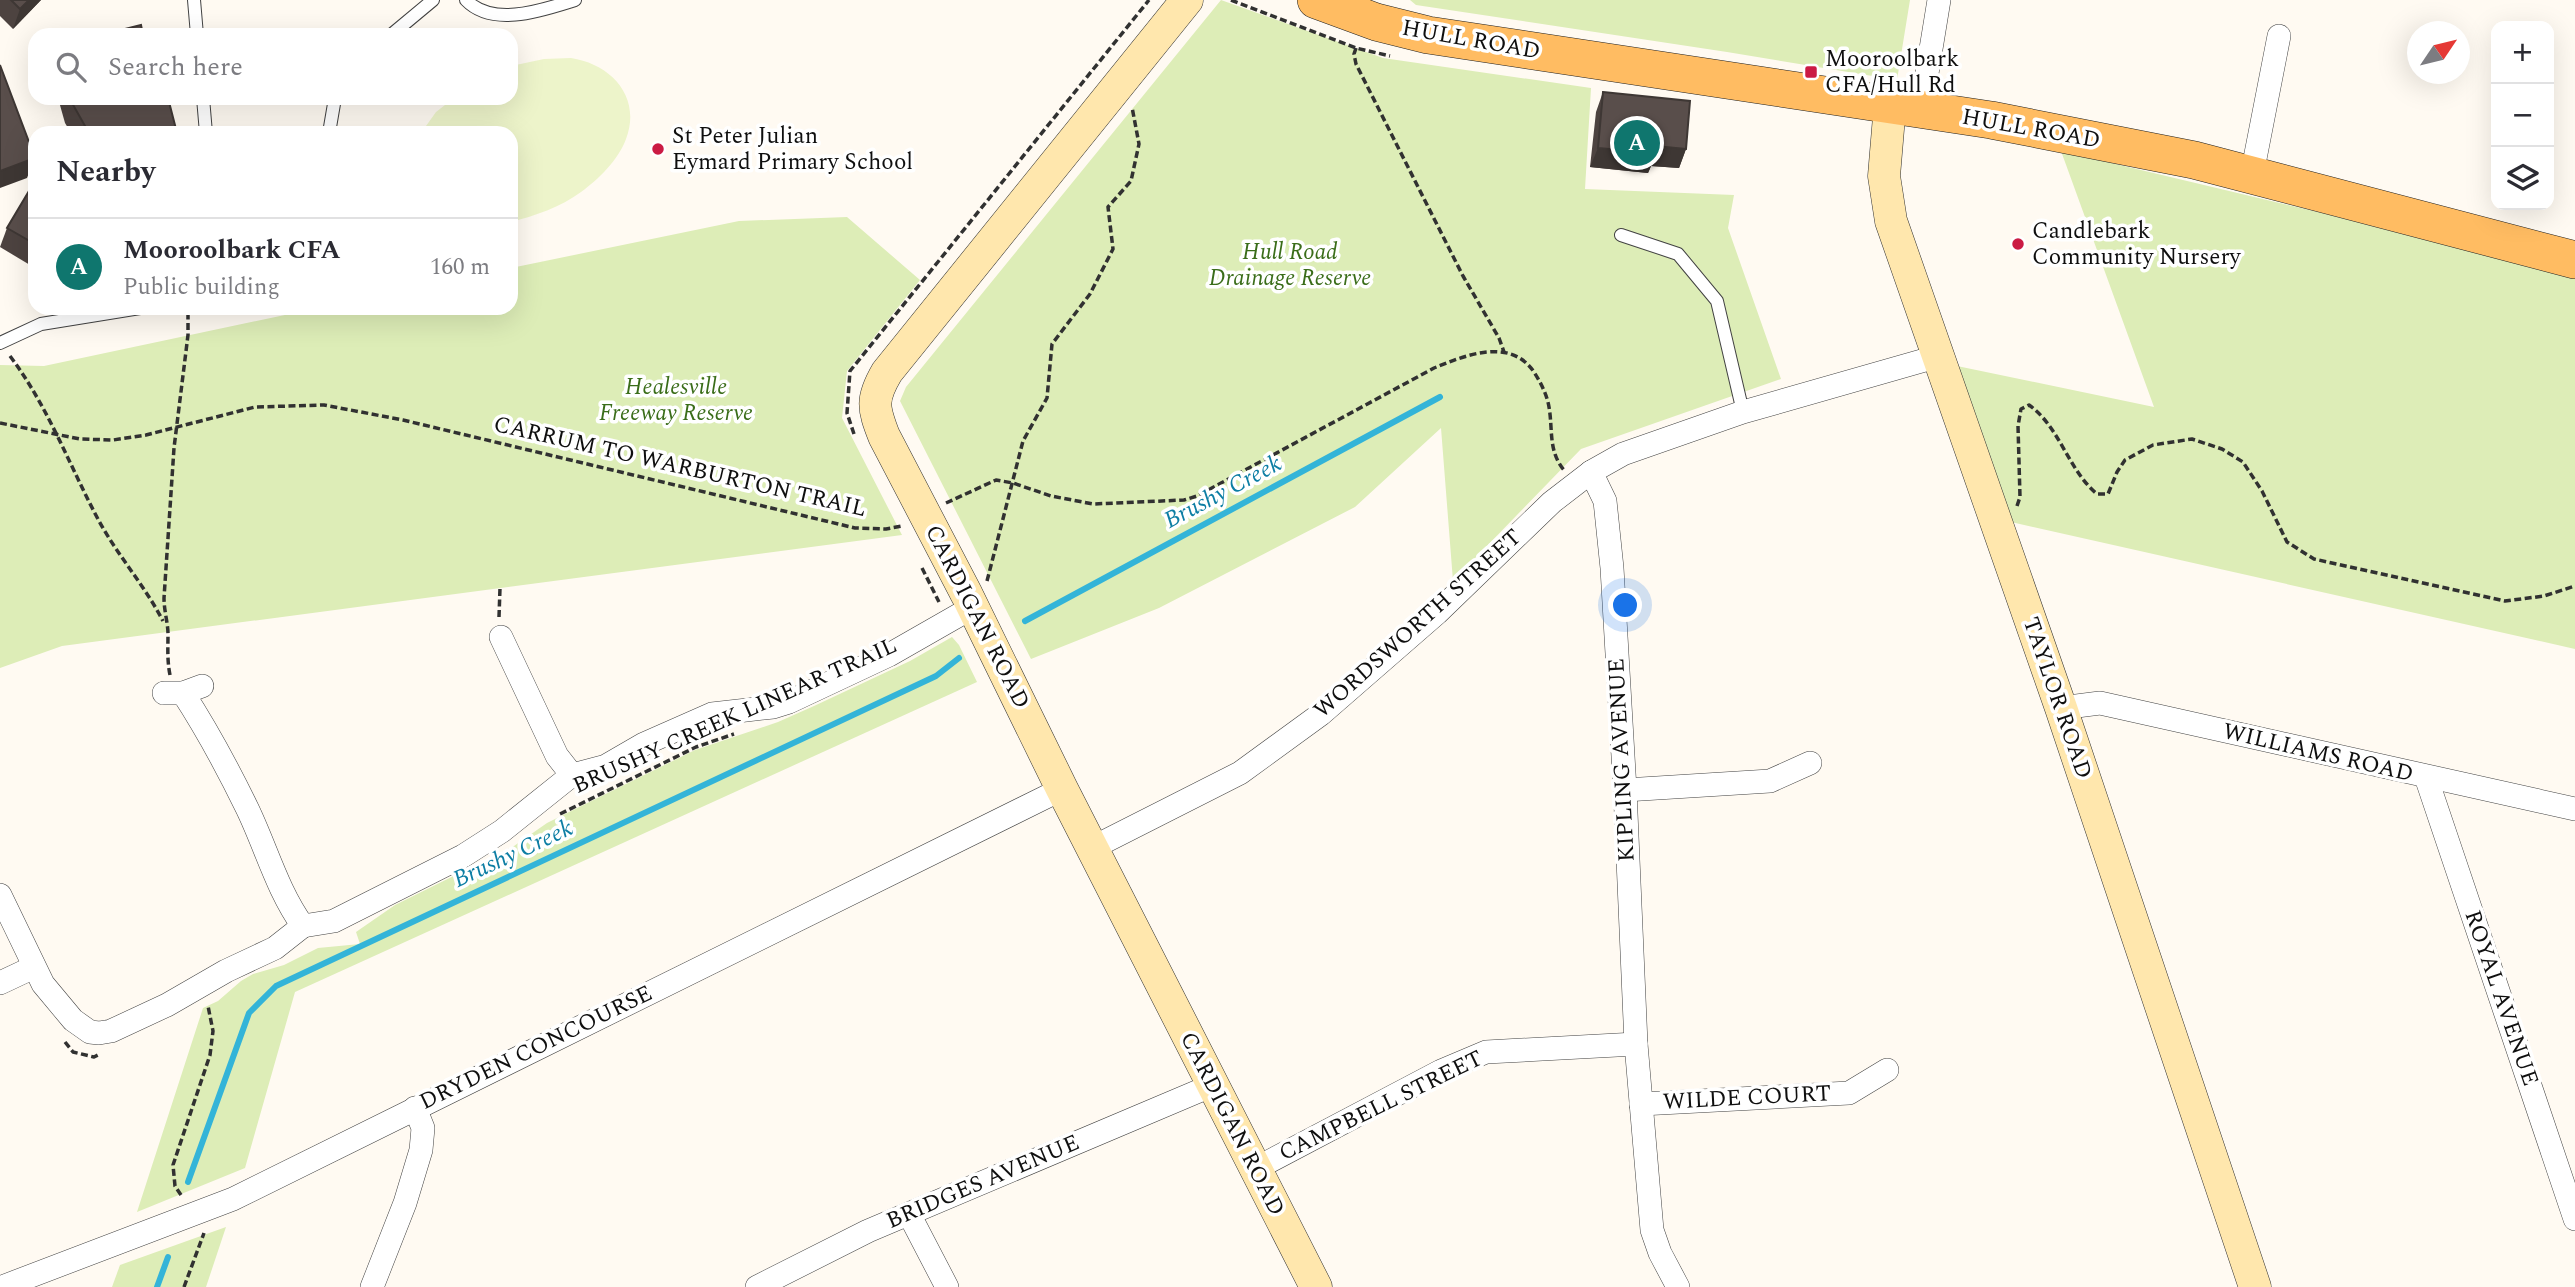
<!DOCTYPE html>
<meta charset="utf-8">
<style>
:root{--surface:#fff;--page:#f2f2f3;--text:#2b2b33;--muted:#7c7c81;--line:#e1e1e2;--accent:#0f766e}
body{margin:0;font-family:Spectral,serif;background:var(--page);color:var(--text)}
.controls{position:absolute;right:21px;top:21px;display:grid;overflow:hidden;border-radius:14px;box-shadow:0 7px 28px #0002}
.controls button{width:63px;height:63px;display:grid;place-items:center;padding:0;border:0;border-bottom:2px solid var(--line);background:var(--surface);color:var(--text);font:35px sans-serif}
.compass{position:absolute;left:2407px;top:21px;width:63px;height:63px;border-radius:50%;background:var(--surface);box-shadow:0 7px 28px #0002;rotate:55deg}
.you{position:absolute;left:1626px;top:606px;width:24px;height:24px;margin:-18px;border:5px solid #fff;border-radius:50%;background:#1a73e8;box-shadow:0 0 0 10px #1a73e833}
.badge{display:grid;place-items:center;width:46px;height:46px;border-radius:50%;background:var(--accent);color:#fff;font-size:23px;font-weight:700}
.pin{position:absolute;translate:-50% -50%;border:4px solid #fff;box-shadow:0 2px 7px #0006}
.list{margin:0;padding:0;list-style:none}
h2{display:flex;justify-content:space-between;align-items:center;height:91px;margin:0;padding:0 28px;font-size:30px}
h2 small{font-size:23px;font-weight:400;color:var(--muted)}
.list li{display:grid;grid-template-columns:46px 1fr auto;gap:21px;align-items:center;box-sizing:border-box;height:98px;padding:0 28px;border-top:2px solid var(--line)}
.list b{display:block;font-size:26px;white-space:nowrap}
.list p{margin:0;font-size:23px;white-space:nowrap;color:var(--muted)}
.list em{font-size:23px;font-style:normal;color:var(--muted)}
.icon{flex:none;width:38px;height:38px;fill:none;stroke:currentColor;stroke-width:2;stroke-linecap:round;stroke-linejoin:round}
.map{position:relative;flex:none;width:2575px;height:1287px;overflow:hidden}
.search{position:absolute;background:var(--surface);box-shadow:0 7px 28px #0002;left:28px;top:28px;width:490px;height:77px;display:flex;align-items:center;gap:18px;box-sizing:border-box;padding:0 24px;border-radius:21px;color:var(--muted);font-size:26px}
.panel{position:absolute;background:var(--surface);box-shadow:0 7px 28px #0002;left:28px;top:126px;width:490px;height:189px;border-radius:21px}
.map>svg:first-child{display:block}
.grass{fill:#ddedb7}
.pitch{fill:#edf4ca}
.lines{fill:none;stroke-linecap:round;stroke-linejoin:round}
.stream{stroke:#33b4d8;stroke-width:6}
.lane-casing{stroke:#424242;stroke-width:14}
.street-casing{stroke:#424242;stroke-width:24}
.secondary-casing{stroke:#313131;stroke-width:33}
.primary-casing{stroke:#202020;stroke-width:38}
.path{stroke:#313131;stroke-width:3.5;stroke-dasharray:7 3.5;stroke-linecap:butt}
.lane{stroke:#fff;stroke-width:12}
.street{stroke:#fff;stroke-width:23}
.secondary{stroke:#ffe7ad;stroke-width:32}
.primary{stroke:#ffbc62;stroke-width:37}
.wall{fill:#4d4340}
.shaded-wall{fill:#3e3734}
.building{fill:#594e4b;stroke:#3e3734;stroke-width:2}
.poi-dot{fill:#cb1b44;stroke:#fff;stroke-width:2.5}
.labels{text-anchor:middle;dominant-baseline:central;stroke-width:7;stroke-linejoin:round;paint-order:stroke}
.street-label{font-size:23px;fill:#0f0f0f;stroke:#fff}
.poi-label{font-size:23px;fill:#0f0f0f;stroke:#fff;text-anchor:start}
.park-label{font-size:23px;font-style:italic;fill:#3a6d19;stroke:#fff}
.water-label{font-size:24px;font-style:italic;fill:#0d7ea4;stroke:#fff}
</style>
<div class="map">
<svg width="2575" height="1287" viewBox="0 0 2575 1287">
<rect width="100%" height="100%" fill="#fffaf2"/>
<!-- grass -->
<g class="grass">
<path d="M1221,0L1383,58L1591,88L1585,189L1734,195L1728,228L1781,379L1581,449L1453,581L1441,428L1355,507L1159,608L1031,659L900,401L906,387Z"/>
<path d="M1410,0H1910L1897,80L1727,52L1416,5Z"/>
<path d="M2061,151L2322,213L2575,279V649L2011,522L1957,366L2154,407Z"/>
<path d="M847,217L920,280L847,371L842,418L902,535L62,646L0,668V365L44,366L318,308H511V268L739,221Z"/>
<path d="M952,637L959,645L977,682L295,992L245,1168L137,1212L203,1008L218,1001L241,981L253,974L284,965L318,948L360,944L356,932L395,905L514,846L547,823L571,811L695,750L778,722L814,706L910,661Z"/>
<path d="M226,1227L206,1287H112L120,1265Z"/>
</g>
<!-- pitch -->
<path class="pitch" d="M571,58C611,64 642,97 626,139C619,159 598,180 581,192C561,207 534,216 511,222V133H421L436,112L454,98H511V66L544,59Z"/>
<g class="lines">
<!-- stream -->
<g class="stream">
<path d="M1025,621L1440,397"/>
<path d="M188,1182L249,1013L276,986L936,676L959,658"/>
<path d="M157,1287L168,1257"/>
</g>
<defs>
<g id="lane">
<path d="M194,0L197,35"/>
<path d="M466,0C493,28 543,10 575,0"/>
<path d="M391,35L433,0"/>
<path d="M203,98L206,133"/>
<path d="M329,133L335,98"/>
<path d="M1621,235L1678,254L1717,301L1743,412"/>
<path d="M0,343L41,324L140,308"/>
</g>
<g id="street">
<path d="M1921,110L1939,0"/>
<path d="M2252,174L2279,36"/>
<path d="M1591,472L1605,501L1612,568L1625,790L1636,1044L1652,1230L1660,1253L1678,1287"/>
<path d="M501,637L557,756L572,775L606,766L644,744L712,714L773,707L789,702L889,655L973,607"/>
<path d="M164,693H183L202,686"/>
<path d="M183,693C207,730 228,769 247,808C266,847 277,890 303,926L334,921L463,856L502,831L572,775"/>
<path d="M2061,708L2100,703L2575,809"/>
<path d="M2426,777L2575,1219"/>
<path d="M1625,790L1770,781L1810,763"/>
<path d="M1092,848L1240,773L1321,714L1437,613L1552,502L1591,472L1623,454L1743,412L1939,356"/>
<path d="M0,895L43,984L73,1020L90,1032L99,1033L111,1031L167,1005L226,971L275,948L303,926"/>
<path d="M0,983L34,967"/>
<path d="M1641,1104L1849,1093L1887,1070"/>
<path d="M1255,1169L1441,1071L1486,1052L1636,1044"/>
<path d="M909,1214L947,1287"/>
<path d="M2,1287L233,1199L1062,789"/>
<path d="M372,1287L405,1203L421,1150L423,1128L415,1108"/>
<path d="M757,1287L868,1231L1213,1085"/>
</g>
<g id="secondary">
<path d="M1187,0L887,372C871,399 873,408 884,436L967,595L1062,789L1316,1287"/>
<path d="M1890,105L1884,176L1891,221L2061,708L2255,1287"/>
</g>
<path id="primary" d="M1316,0L1376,22L1428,35L1991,120L2194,160L2575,260"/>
</defs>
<!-- lane casing -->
<use href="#lane" class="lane-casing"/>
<!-- street casing -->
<use href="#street" class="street-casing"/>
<!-- secondary casing -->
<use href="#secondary" class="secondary-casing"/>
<!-- primary casing -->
<use href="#primary" class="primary-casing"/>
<!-- path -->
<g class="path">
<path d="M1231,0L1356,48L1390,56"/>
<path d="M1356,48L1354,54L1356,64L1463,276L1499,338L1504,352"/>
<path d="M10,356C49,408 69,465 99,521C118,556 145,586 163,621"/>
<path d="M0,423L80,439L113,440L146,435L255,407L324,405L403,420L855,528L886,529L902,526"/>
<path d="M854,434L847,413L850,371L1149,0"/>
<path d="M946,503L996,480L1013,483L1051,496L1093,504L1184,500L1197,496L1434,368C1466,355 1510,337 1534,372C1541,383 1547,395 1549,407C1553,430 1548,451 1564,470"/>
<path d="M2017,506L2020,497L2018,426L2021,409L2029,405C2060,427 2068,470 2097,494H2108L2117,472L2125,460L2153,445L2192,439L2222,449L2243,462L2262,491L2287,542L2314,559L2505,601L2544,596L2575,586"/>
<path d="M922,568L939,602"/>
<path d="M987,581L1023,441L1047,398L1052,344L1090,294L1113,249L1108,207L1131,181L1139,144L1132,107"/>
<path d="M499,617L500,588"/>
<path d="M170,675C167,660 168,648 168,634C168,623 164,611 164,598L174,448L188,335V308"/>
<path d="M560,814L696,747L734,734"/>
<path d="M65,1042L73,1052L94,1057L100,1054"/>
<path d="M181,1195L175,1186L173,1165L210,1055L213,1031L208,1006"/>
<path d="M184,1287L204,1233"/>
</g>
<!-- lane -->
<use href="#lane" class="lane"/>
<!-- street -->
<use href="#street" class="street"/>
<!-- secondary -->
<use href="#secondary" class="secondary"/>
<!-- primary -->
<use href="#primary" class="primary"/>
</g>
<!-- wall -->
<g class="wall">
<path d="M0,0H41L13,29L0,16Z"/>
<path d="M1603,92L1686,149L1679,168L1651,166L1648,173L1590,167L1596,112Z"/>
<path d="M58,98H168L177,133H71L65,123Z"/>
<path d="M35,181V268L0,247L7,228Z"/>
</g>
<!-- shaded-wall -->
<g class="shaded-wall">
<path d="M29,0H41L13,29L20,9Z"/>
<path d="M1656,146L1686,149L1679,168L1651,166L1648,173L1590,167L1598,148Z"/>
<path d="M35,158L27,178L0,188V171Z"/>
</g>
<!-- building -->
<g class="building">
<path d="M11,0H29L20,9Z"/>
<path d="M141,25L143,35H101Z"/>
<path d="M0,65L35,158L0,171Z"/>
<path d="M1603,92L1690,101L1686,149L1656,146L1655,153L1598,148Z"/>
<path d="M71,98H168L177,133H89L72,103Z"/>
<path d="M35,181V244L7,228Z"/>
</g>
<!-- markers -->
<g class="poi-dot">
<rect x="1804" y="65" width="14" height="14" rx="3.5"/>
<circle cx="658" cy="149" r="7"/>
<circle cx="2018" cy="244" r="7"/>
</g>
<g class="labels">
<!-- street labels -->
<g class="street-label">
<text transform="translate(1471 40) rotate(10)">HULL ROAD</text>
<text transform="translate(2031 129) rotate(10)">HULL ROAD</text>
<text transform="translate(680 467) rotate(13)">CARRUM TO WARBURTON TRAIL</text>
<text transform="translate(977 617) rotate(63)">CARDIGAN ROAD</text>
<text transform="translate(1418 624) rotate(-42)">WORDSWORTH STREET</text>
<text transform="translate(2057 698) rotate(71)">TAYLOR ROAD</text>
<text transform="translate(735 716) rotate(-24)">BRUSHY CREEK LINEAR TRAIL</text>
<text transform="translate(2318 753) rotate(13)">WILLIAMS ROAD</text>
<text transform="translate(1622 760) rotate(-93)">KIPLING AVENUE</text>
<text transform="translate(2501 998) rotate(71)">ROYAL AVENUE</text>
<text transform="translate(536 1048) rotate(-26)">DRYDEN CONCOURSE</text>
<text transform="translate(1747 1098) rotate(-3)">WILDE COURT</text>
<text transform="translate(1381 1106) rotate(-26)">CAMPBELL STREET</text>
<text transform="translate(1232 1124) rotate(63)">CARDIGAN ROAD</text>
<text transform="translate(983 1182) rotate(-23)">BRIDGES AVENUE</text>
</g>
<!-- poi labels -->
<g class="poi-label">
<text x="1825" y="59">Mooroolbark<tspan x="1825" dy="26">CFA/Hull Rd</tspan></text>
<text x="672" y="136">St Peter Julian<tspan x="672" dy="26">Eymard Primary School</tspan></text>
<text x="2032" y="231">Candlebark<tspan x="2032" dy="26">Community Nursery</tspan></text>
</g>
<!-- park labels -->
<g class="park-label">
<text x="1290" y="252">Hull Road<tspan x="1290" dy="26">Drainage Reserve</tspan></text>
<text x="676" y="387">Healesville<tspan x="676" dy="26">Freeway Reserve</tspan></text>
</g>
<!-- water labels -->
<g class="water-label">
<text transform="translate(1223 492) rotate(-28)">Brushy Creek</text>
<text transform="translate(513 854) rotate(-25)">Brushy Creek</text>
</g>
</g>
</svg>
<div class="controls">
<button>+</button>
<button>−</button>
<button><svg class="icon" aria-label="layers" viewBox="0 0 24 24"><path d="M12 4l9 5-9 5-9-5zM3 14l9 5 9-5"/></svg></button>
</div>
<svg class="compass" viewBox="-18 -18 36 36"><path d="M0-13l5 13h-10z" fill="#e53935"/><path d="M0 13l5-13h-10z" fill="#7c7c81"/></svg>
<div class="you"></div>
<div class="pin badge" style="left:1637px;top:143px">A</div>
<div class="search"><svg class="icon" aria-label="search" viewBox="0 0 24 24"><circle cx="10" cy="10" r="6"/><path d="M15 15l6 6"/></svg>Search here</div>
<section class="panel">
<h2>Nearby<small></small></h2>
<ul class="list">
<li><span class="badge">A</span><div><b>Mooroolbark CFA</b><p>Public building</p></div><em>160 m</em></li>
</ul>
</section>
</div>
